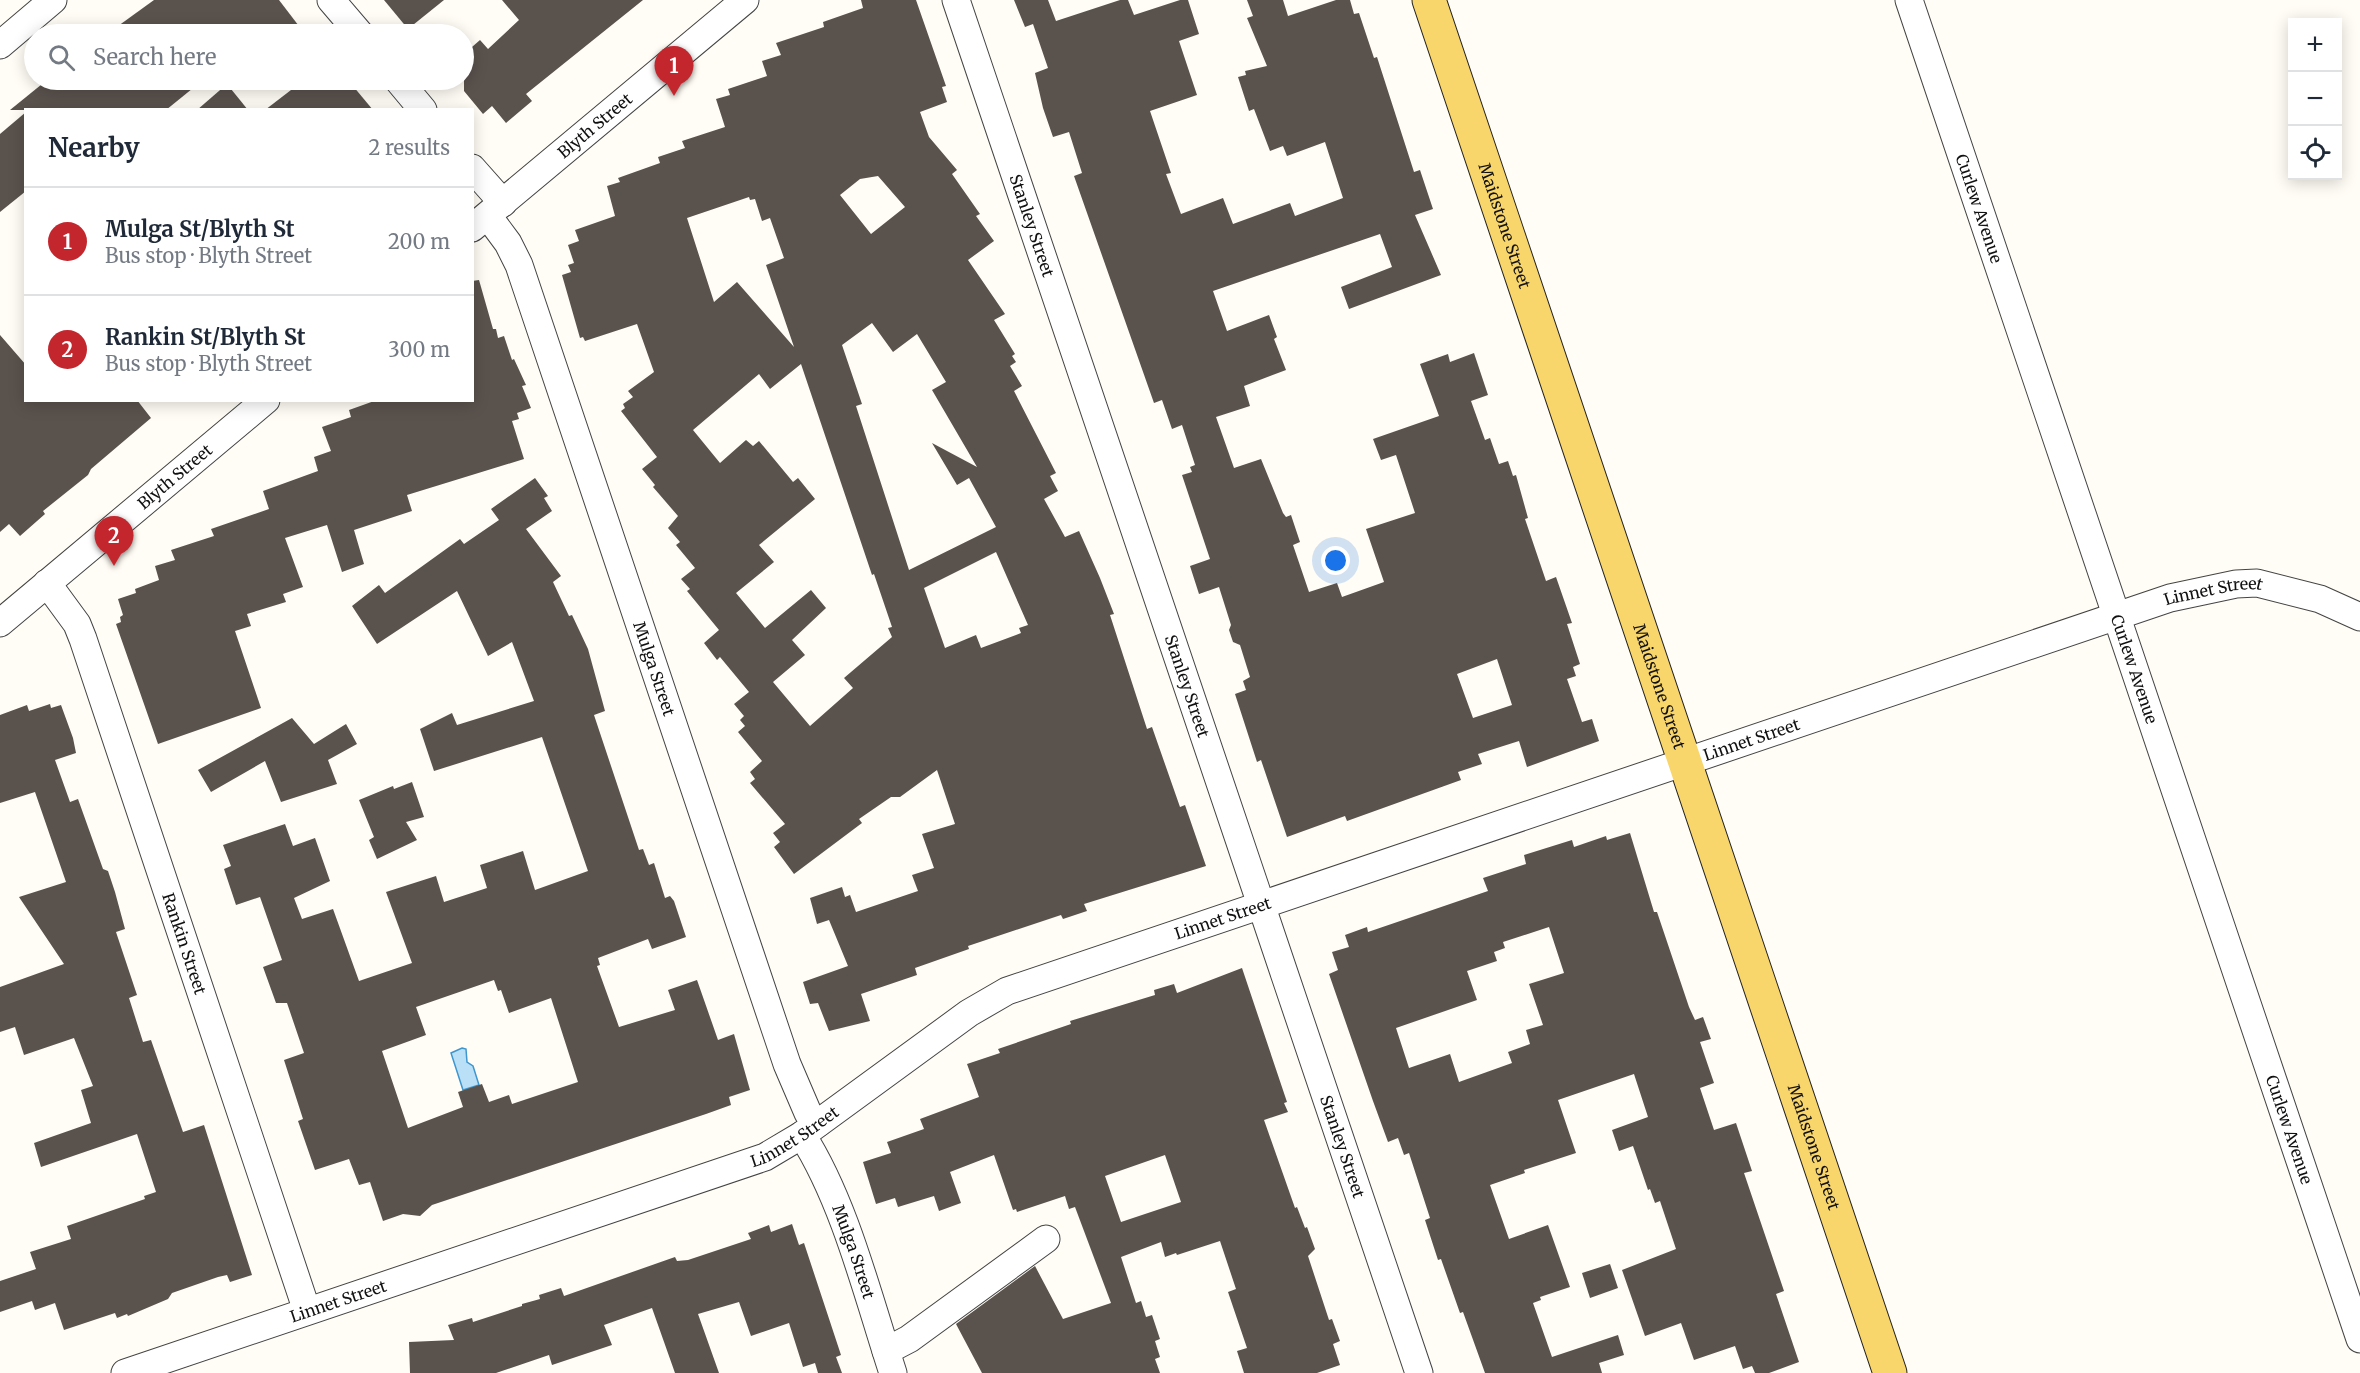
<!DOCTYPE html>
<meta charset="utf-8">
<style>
:root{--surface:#fff;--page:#f2f2f3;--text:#1f2937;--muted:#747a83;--line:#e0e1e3;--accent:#c4262e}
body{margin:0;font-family:Merriweather,serif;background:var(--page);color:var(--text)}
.controls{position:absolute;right:18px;top:18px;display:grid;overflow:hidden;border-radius:0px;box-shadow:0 3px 15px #0003}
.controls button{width:54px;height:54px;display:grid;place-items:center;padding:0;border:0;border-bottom:2px solid var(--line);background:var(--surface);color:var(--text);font:30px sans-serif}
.you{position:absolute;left:1336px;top:561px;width:21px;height:21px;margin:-15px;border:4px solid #fff;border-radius:50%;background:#1a73e8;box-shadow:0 0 0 9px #1a73e833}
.badge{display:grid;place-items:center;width:39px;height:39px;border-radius:50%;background:var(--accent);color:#fff;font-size:20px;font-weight:700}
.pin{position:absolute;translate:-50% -50px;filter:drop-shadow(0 2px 3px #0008)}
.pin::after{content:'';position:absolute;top:32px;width:21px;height:18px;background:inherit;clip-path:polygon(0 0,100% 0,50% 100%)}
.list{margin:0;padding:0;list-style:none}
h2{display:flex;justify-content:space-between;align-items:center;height:78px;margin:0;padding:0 24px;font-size:26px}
h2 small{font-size:20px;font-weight:400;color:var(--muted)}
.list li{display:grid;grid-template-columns:39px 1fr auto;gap:18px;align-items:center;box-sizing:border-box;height:108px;padding:0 24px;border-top:2px solid var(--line)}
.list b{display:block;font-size:22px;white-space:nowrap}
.list p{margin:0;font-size:20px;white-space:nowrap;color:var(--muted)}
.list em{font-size:20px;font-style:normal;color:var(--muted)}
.icon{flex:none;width:33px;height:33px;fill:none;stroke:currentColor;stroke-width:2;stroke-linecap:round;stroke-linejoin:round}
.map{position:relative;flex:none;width:2360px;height:1373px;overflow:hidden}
.search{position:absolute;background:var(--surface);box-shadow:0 3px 15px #0003;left:24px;top:24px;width:450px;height:66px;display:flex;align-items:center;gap:15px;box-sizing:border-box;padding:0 21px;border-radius:33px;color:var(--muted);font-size:22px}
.panel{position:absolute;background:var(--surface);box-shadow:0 3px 15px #0003;left:24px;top:108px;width:450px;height:294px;border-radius:0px}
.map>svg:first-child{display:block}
.water{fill:#b9e0f7;stroke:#3f96cf;stroke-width:1.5}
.building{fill:#5a524d;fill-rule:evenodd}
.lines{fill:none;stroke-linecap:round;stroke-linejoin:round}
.minor-casing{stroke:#444;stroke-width:29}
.major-casing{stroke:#222;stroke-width:35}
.minor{stroke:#fff;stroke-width:27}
.major{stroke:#f9d66b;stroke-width:33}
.labels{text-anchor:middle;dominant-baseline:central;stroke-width:6;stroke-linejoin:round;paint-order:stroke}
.street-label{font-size:16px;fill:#111;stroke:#fff}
</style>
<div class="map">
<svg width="2360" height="1373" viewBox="0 0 2360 1373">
<rect width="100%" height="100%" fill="#fffdf5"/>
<!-- water -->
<path class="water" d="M462,1048L466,1049L467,1062L473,1066L479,1085L463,1090L451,1053Z"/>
<!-- building -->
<g class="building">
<path d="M154,0H279L305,34H107Z"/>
<path d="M384,0H444L408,29Z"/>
<path d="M502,0H643L526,94L532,101L506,123L492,106L483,114L464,91V54L480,40L488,49L519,20Z"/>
<path d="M861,0H916L946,86L942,87L947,102L920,112L929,137L957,170L952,174L980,214L976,216L994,241L968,260L1005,314L994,320L1015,354L1012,356L1016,362L1010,366L1022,386L1014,391L1056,473L1050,476L1058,491L1044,499L1065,537L1079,531L1100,578L1114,614L1110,615L1147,729L1152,727L1180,807L1185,805L1206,866L1084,904L1087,911L1063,919L1061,915L968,946L969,949L915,968L917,975L861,994L870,1021L829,1031L818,1003L810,1004L803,982L848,966L829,920L817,924L810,898L842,887L845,897L850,895L856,912L918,891L912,875L934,868L922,834L955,824L937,770L900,797H891L859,819L862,823L794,874L774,847L780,842L773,833L785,824L750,783L755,779L750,772L762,761L738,732L745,726L740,720L744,716L734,704L749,692L720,657L717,660L704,643L719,630L687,591L690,589L681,579L695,568L676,545L680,542L668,528L678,516L653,487L655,485L642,469L657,457L621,411L625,408L623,404L633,397L628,391L654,372L637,324L585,341L583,337L580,338L562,275L571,272L568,265L574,263L568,245L579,241L575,230L615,216L607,186L620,182L618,178L660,163L658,157L685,148L682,141L725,127L716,99L730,95L728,89L767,76L762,61L781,55L776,43L824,27L823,22L863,8ZM878,176L905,207L871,234L840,195L860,179ZM749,197L750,200L755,199L762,221L770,218L784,258L766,265L794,347L737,282L714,302L687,218ZM872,323L893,352L917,334L946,382L932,390L977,467L932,443L957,485L969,478L996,527L909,570L856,406L862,404L842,345ZM801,364L872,575L874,574L892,627L888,628L892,637L844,678L853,688L810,726L773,682L805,655L792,640L826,608L811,590L765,628L736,593L774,562L759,545L815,499L798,478L793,482L759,441L753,446L746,440L720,463L693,430L759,374L770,389ZM996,552L1028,625L1019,628L1021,633L981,648L976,635L945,648L924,588Z"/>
<path d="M1014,0H1048L1056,21L1120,0H1128L1134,15L1180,0H1188L1199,34L1179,41L1197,95L1150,111L1171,173L1166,174L1181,214L1223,198L1233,224L1290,203L1295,216L1343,198L1325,142L1287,156L1283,146L1270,151L1254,109L1249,111L1238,77L1246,75L1245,71L1267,66L1247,18L1253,16L1247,0H1283L1288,16L1336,0H1350L1354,14L1359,13L1374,58L1377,57L1414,172L1420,170L1433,209L1415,215L1441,275L1349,309L1341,287L1392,267L1380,234L1213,291L1227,331L1269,315L1277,337L1274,339L1286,370L1244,386L1250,406L1216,417L1234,468L1261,459L1283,513L1286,517L1291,515L1300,542L1293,545L1309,592L1337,583L1342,597L1384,582L1366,529L1415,513L1396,455L1381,460L1373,439L1439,416L1420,364L1448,354L1450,362L1474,353L1488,395L1471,401L1485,440L1490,438L1499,464L1508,461L1513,476L1516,475L1528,518L1525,519L1546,581L1556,577L1572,623L1567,624L1580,664L1573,667L1576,676L1567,679L1582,722L1592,719L1599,741L1527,767L1519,741L1478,754L1482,764L1458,772L1461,780L1347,821L1345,816L1287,837L1261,760L1257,762L1235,694L1246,690L1243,681L1250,677L1240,645L1233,642L1229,630L1231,625L1219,587L1199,594L1190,566L1210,559L1182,475L1192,472L1190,467L1195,465L1182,425L1172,429L1162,400L1154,403L1074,176L1082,173L1069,132L1053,137L1043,108L1035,73L1048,68L1033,24L1025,27ZM1497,659L1512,705L1473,718L1457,674Z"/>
<path d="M47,80H203L166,110H10Z"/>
<path d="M304,80H348L373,110H265Z"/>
<path d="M227,84L248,110H197Z"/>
<path d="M26,112V191L0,212V134Z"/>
<path d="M479,280L493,329H496L498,338L504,336L512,360L514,359L526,385L522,386L531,408L517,413L519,419L512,421L524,459L407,495L412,511L354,530L364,564L342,572L327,525L285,538L303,587L283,594L286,602L247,614L251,626L235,631L261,708L158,744L116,624L121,622L120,617L123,615L118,599L136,593L135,589L159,580L155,566L175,560L171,550L214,536L211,529L269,509L263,491L318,471L314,457L331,451L322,427L351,417L349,410L377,400H472V281Z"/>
<path d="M0,335L26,365V400H137L151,418L91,469L88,475L43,511L45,514L20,536L9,524L0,532Z"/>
<path d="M535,478L548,496L544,498L552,511L526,529L561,576L553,582L569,616L572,615L588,649L605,711L594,715L639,850L643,849L649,865L654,863L665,898L670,896L674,901L686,937L652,949L648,939L598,958L600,965L597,966L619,1027L675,1010L668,990L697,980L718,1040L734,1034L750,1090L729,1097L731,1105L706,1114L432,1205L420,1216L403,1214L383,1221L370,1182L359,1185L349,1159L315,1170L298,1121L303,1119L284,1060L304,1053L287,1003H276L263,967L282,960L260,897L236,905L224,869L231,866L223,845L285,824L293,846L315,838L330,881L294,898L302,919L333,909L359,981L412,963L386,892L436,876L444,902L487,888L480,865L523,851L535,890L588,871L542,737L434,771L420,729L452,713L457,725L534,701L512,642L488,656L457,591L377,644L352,606L379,585L385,593L460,539L464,544L499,520L491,509ZM494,980L498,991L501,990L509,1013L551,998L578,1082L512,1104L509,1095L489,1102L482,1084L458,1092L463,1107L408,1128L382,1051L426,1035L416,1007Z"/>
<path d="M50,704L51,708L61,705L73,738L76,753L55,760L70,802L78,799L103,869L108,871L115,892L125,929L116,932L137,995L129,998L143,1042L151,1040L183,1132L204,1125L252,1275L230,1282L227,1275L218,1277L172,1293L168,1299L128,1316L127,1314L117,1318L115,1313L64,1330L55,1303L35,1310L32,1301L0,1312V1281L36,1269L30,1252L71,1239L67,1226L145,1199L144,1196L156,1192L137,1134L41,1167L34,1143L91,1123L81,1090L93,1086L74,1038L24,1055L15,1027L0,1032V987L64,964L19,897L66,882L35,792L0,803V715L27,705L29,711Z"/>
<path d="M292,718L314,744L346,724L357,744L328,760L337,784L281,802L265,761L211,792L198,770Z"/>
<path d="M412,782L424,817L406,822L417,840L377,859L369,840L374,837L359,800L393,786L394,789Z"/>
<path d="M1630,833L1654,912H1657L1689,1007L1695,1020L1703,1017L1711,1039L1700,1042L1714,1083L1700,1088L1714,1130L1736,1123L1752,1171L1744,1173L1784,1291L1776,1294L1799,1362L1769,1373H1755L1752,1366L1743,1369L1735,1346L1694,1360L1681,1323L1645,1336L1622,1270L1676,1249L1660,1201L1655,1203L1650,1189L1648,1190L1633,1146L1619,1151L1612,1130L1648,1117L1634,1074L1558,1100L1576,1153L1524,1170L1525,1173L1490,1185L1509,1239L1548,1225L1570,1287L1540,1297L1541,1300L1533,1303L1552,1357L1618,1335L1624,1355L1599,1363L1602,1373H1485L1463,1312L1460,1313L1441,1259L1438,1260L1425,1220L1430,1218L1409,1153L1404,1155L1398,1138L1388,1142L1373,1101L1329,974L1338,970L1332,952L1349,947L1345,935L1367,927L1368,932L1488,891L1483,878L1526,864L1524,855L1572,840L1574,847L1606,836L1607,840ZM1549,927L1564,973L1529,984L1543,1025L1526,1030L1530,1044L1508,1052L1512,1063L1459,1082L1450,1054L1409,1068L1396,1028L1477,1000L1467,971L1497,961L1494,952L1505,948L1503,942Z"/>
<path d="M1242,968L1287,1102L1284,1103L1288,1112L1264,1120L1295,1208L1297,1207L1305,1228L1307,1227L1315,1249L1308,1256L1329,1320L1332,1319L1340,1341L1333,1344L1340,1365L1317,1373H1244L1237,1351L1247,1348L1228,1292L1236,1289L1220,1241L1177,1255L1176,1253L1165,1257L1161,1242L1121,1257L1136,1303L1141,1301L1146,1317L1152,1315L1160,1339L1155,1341L1160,1357L1155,1359L1160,1373H982L956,1324L1035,1266L1063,1319L1111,1303L1075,1207L1069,1209L1065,1196L1017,1212L1016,1209L1013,1210L994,1155L950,1172L961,1203L939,1211L934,1196L898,1207L895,1198L876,1204L863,1162L891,1153L887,1142L924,1129L920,1119L979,1097L967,1064L1000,1053L998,1049L1071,1024L1070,1021L1155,995L1154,990L1174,984L1177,993ZM1165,1155L1181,1202L1121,1222L1105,1176Z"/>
<path d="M792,1224L799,1245L804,1243L841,1355L836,1357L842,1373H818L815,1363L803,1367L789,1323L751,1336L739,1302L698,1314L719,1373H675L652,1308L604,1325L612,1345L552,1365L549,1355L496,1373H410L409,1342L454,1340L448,1325L472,1318L473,1322L522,1306V1304L540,1299L539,1295L561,1288L564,1296L675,1257L677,1261L688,1260L751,1239L748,1233L769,1225L771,1232Z"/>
<path d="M1610,1264L1618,1288L1590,1298L1582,1273Z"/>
</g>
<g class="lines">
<defs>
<g id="minor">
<path d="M331,0L360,34"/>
<path id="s1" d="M956,0L1419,1373"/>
<path id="s2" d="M1909,0L2360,1339"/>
<path d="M0,45L53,0"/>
<path d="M398,80L423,110"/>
<path d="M472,168L503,203"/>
<path id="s3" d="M488,216L508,243L519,265L787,1064L808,1113L818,1123"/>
<path id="s4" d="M472,228L745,0"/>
<path id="s5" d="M47,583L77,624L83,639L307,1311"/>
<path id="s6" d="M0,623L266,400"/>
<path id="s7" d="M802,1135C845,1202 868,1297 893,1373"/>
<path d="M886,1351L909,1339L1046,1239"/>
<path id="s8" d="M125,1373L765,1157L802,1135L969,1013L1007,991L2170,598L2236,584L2257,583L2320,599L2360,617"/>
</g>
<g id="major">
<path id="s9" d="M1429,0L1890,1373"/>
</g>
</defs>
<!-- minor casing -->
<use href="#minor" class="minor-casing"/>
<!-- major casing -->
<use href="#major" class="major-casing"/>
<!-- minor -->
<use href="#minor" class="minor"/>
<!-- major -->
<use href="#major" class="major"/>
</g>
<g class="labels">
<!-- street labels -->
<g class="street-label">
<text stroke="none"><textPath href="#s4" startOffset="160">Blyth Street</textPath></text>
<text stroke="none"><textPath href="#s2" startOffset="220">Curlew Avenue</textPath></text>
<text stroke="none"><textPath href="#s1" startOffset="238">Stanley Street</textPath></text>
<text stroke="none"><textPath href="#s9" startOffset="238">Maidstone Street</textPath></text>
<text stroke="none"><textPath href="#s6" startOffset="228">Blyth Street</textPath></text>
<text stroke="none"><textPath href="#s8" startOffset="2241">Linnet Street</textPath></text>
<text stroke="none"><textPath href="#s3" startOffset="484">Mulga Street</textPath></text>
<text stroke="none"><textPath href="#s2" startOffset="706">Curlew Avenue</textPath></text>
<text stroke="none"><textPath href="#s1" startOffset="724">Stanley Street</textPath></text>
<text stroke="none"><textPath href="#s9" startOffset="724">Maidstone Street</textPath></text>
<text stroke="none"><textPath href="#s8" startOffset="1755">Linnet Street</textPath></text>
<text stroke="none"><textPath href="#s8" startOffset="1197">Linnet Street</textPath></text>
<text stroke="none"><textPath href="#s5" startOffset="388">Rankin Street</textPath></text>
<text stroke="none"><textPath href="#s2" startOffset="1192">Curlew Avenue</textPath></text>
<text stroke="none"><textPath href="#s8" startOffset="711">Linnet Street</textPath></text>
<text stroke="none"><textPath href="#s1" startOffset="1210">Stanley Street</textPath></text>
<text stroke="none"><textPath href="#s9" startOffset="1210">Maidstone Street</textPath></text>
<text stroke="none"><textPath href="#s7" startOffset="128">Mulga Street</textPath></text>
<text stroke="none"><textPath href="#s8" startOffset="225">Linnet Street</textPath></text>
</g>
</g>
</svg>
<div class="controls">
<button>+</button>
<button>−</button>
<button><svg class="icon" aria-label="locate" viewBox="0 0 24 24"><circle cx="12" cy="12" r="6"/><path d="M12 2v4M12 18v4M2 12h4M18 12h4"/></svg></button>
</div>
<div class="you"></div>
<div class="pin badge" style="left:674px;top:96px">1</div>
<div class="pin badge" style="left:114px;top:566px">2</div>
<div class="search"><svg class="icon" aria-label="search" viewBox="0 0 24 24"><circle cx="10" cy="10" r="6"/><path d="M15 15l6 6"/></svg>Search here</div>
<section class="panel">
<h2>Nearby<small>2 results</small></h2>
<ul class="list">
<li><span class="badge">1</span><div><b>Mulga St/Blyth St</b><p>Bus stop · Blyth Street</p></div><em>200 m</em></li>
<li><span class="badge">2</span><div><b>Rankin St/Blyth St</b><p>Bus stop · Blyth Street</p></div><em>300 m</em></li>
</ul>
</section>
</div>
